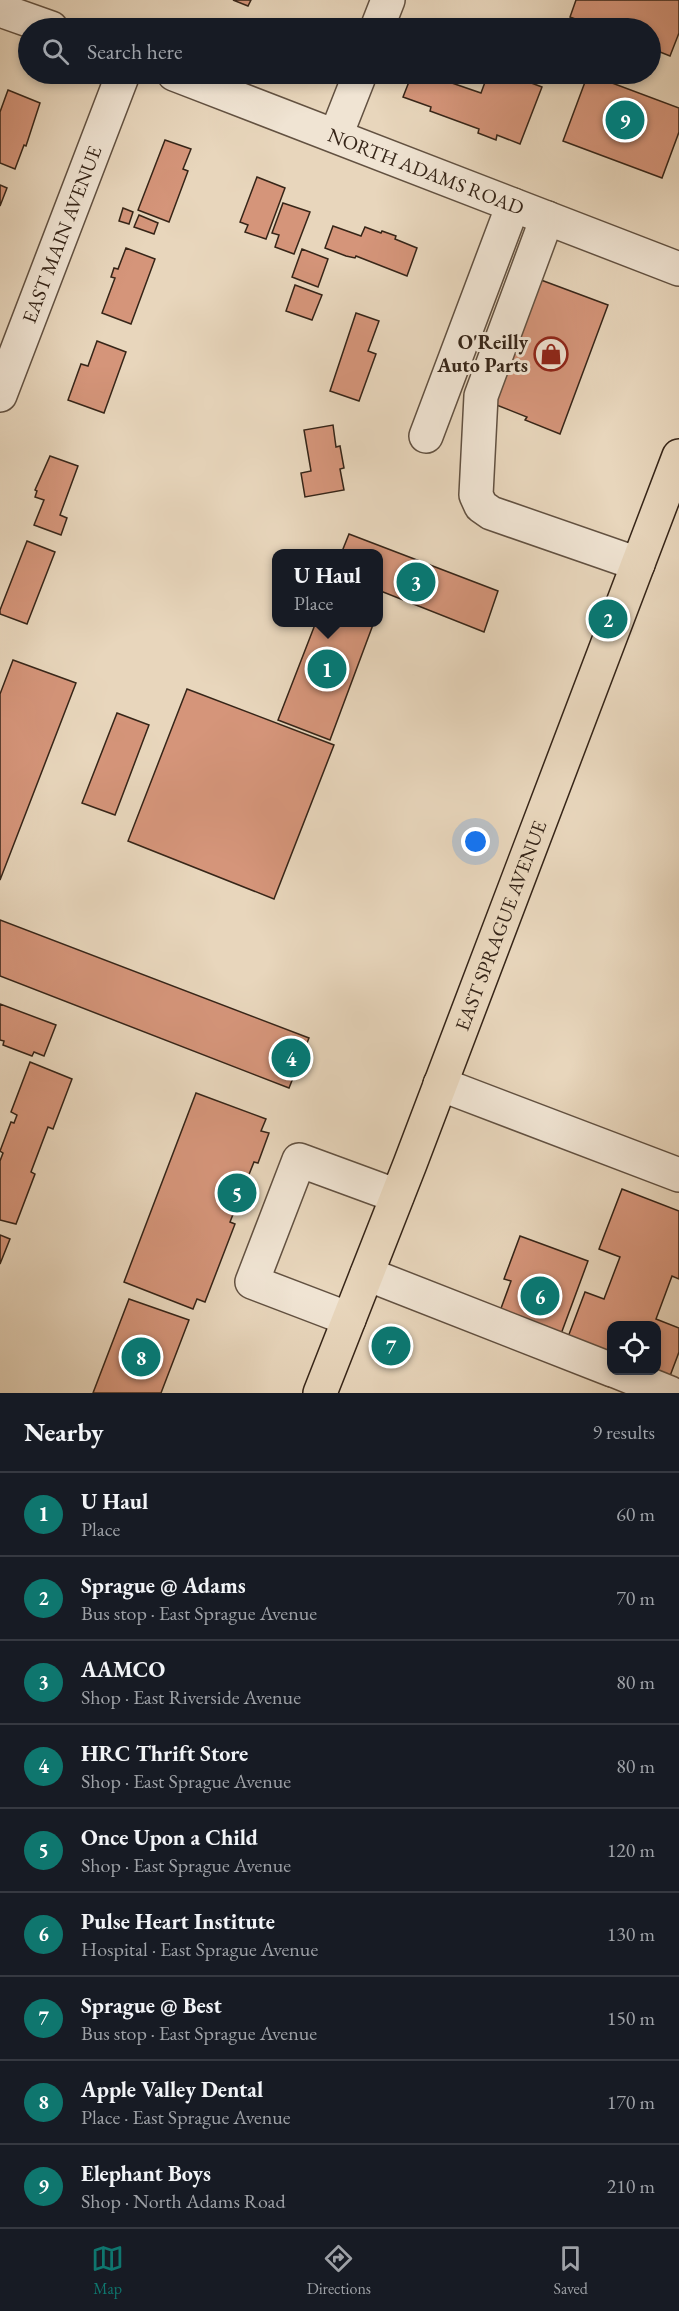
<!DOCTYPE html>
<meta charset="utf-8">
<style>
:root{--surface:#171b24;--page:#20242c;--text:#f1f3f6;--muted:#9ea1a6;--line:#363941;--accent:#0f766e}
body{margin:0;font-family:"EB Garamond",serif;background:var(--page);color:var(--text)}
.controls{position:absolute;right:18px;bottom:18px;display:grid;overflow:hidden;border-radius:12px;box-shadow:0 3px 9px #0003}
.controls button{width:54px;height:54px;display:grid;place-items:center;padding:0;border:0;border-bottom:2px solid var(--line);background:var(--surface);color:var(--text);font:30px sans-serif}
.you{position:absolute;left:476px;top:842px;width:21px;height:21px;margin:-15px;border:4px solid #fff;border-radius:50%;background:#1a73e8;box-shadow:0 0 0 9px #1a73e833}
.badge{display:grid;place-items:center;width:39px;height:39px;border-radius:50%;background:var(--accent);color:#fff;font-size:20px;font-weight:700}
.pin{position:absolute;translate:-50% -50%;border:3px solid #fff;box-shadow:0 2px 6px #0006}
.popup{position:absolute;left:272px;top:549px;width:111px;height:78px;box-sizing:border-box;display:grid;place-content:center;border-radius:12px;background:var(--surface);filter:drop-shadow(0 2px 4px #0005);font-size:20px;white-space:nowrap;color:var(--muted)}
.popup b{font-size:22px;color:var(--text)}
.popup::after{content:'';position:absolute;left:50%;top:100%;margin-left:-12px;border:12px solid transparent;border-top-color:var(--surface)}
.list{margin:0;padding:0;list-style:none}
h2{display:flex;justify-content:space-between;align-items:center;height:78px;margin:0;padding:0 24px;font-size:26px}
h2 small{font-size:20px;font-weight:400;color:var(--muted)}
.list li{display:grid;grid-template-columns:39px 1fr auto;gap:18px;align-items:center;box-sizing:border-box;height:84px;padding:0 24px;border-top:2px solid var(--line)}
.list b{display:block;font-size:22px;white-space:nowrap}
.list p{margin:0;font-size:20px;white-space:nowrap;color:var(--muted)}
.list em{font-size:20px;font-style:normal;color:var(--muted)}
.icon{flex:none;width:33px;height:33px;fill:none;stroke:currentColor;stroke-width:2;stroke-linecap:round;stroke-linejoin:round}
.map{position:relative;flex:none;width:679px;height:1393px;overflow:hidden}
.search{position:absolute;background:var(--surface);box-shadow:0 3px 9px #0003;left:18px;right:18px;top:18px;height:66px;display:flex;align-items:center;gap:15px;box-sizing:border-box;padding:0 21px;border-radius:33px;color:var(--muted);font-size:22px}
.sheet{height:834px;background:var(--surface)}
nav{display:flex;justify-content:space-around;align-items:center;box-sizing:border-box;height:84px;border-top:2px solid var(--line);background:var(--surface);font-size:16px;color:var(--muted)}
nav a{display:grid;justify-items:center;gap:3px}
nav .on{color:var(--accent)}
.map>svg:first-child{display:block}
.building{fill:#d5957a;stroke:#362518;stroke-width:1.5}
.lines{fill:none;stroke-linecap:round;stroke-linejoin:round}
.minor-casing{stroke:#625141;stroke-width:36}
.major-casing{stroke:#362518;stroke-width:36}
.minor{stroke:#f0e4d3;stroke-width:33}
.major{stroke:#e8d6bc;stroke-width:33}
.labels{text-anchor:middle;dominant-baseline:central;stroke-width:6;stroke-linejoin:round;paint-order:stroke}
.street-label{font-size:20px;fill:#362518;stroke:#f0e4d3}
.poi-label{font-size:20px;font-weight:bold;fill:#362518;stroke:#f0e4d3;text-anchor:end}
</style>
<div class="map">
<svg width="679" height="1393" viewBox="0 0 679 1393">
<rect width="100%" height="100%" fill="#e8d6bc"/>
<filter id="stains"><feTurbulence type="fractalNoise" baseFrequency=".00333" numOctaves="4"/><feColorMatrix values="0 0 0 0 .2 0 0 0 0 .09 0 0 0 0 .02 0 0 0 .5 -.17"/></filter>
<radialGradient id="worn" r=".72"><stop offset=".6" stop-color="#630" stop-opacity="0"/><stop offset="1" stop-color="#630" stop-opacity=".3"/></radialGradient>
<!-- building -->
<g class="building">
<path d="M233,0H251L248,6Z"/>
<path d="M576,0H679V33L670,56L650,48V28H599L570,17Z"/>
<path d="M412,74H452L449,82L481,93L488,74L508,82L510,75L542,87L520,144L497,135L496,140L478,133L479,129L430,111L431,107L403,97Z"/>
<path d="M588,74L679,108V132L662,178L563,141Z"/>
<path d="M8,90L40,103L26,146L24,145L15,169L0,163V112Z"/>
<path d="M165,140L191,149L183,169L188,171L169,222L138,210Z"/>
<path d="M257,177L285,188L266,239L245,232L248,225L240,222Z"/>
<path d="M0,185L7,188L0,206Z"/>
<path d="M283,203L310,212L294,254L275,247L279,235L272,233Z"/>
<path d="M123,208L133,212L129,224L119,221Z"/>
<path d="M139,215L158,223L154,234L134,227Z"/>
<path d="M333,226L361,236L365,227L381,233L382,231L396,236L395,239L417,248L407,276L356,256L355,258L346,256L325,248Z"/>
<path d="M126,248L155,259L131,324L102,313L115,278L111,277L114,268L118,269Z"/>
<path d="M302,249L328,259L318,287L292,277Z"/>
<path d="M541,280L608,305L560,434L525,420L527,417L494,404Z"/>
<path d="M295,285L322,295L312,320L286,311Z"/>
<path d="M356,313L379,321L368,351L376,354L359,401L330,391Z"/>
<path d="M97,341L126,352L104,413L68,400L81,364L88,366Z"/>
<path d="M333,425L336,447L340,446L344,468L340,469L344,490L305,497L301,473L311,471L304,430Z"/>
<path d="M50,456L78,466L60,515L67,518L61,535L34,525L44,500L35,497L37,491L35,490Z"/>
<path d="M349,534L498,591L484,632L378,590V554H341Z"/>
<path d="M27,541L55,552L27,624L0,614V610Z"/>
<path d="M316,622H374L330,740L278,720Z"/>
<path d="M13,660L76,683L0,880V694Z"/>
<path d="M187,689L334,745L274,899L128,841Z"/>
<path d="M117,713L149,725L115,815L82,803Z"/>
<path d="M0,920L309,1038L289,1088L0,976Z"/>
<path d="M0,1004L56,1025L44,1056L34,1052L32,1056L3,1045L4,1041L0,1040Z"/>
<path d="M30,1062L72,1079L53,1129L48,1127L31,1172L35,1174L16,1224L0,1220V1161L3,1153L0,1151L11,1122L14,1123L17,1115L11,1112Z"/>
<path d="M196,1093L266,1119L261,1131L269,1133L258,1163L254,1162L230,1222L235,1224L205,1302L197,1299L193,1309L124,1282Z"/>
<path d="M622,1189L679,1211V1279L672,1276L656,1319L679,1328V1352L670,1376L656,1370V1326H612V1354L568,1337L585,1292L604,1299L620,1257L599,1249Z"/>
<path d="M0,1235L10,1239L0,1264Z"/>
<path d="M520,1236L588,1261L561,1334L500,1311L511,1281L504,1279Z"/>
<path d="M129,1299L189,1320L161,1393H93Z"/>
</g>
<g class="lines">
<defs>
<g id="minor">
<path d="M0,10L51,28"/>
<path d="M377,28L388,0"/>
<path id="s1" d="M174,74L679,269"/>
<path d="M336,135L360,74"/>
<path d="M547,218L481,396L476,495L481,506L491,513L638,564"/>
<path id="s2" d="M0,395L123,74"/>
<path d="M426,436L513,205"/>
<path d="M440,1084L679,1175"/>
<path d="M367,1274L612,1370"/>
<path d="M349,1319L252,1282L299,1160L397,1196"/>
<path d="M613,1370L670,1393"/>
</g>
<g id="major">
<path id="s3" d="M320,1393L410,1164L679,456"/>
</g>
</defs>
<!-- minor casing -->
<use href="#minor" class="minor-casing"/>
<!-- major casing -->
<use href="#major" class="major-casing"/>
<!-- minor -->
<use href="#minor" class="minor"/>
<!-- major -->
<use href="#major" class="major"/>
</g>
<!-- icons -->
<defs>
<symbol id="shop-ring" viewBox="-11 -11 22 22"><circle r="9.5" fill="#f0e4d3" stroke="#8f2418" stroke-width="1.5"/><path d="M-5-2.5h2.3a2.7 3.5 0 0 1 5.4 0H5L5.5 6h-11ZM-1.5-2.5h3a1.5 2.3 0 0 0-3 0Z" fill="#8f2418"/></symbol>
</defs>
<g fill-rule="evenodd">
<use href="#shop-ring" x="532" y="335" width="38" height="38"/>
</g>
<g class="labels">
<!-- street labels -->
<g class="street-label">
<text stroke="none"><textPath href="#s1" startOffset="270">NORTH ADAMS ROAD</textPath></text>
<text stroke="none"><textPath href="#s2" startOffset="172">EAST MAIN AVENUE</textPath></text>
<text stroke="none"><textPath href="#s3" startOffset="501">EAST SPRAGUE AVENUE</textPath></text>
</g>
<!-- poi labels -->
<g class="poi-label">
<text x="528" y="342">O'Reilly<tspan x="528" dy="23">Auto Parts</tspan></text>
</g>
</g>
<rect width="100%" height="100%" filter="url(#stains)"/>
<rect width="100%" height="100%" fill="url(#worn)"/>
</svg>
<div class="controls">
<button><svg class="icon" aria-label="locate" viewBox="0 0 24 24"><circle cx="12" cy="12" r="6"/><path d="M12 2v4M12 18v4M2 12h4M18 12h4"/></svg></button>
</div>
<div class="you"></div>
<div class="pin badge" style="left:327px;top:669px">1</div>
<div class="popup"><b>U Haul</b>Place</div>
<div class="pin badge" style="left:608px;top:619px">2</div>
<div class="pin badge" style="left:416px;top:582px">3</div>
<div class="pin badge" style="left:291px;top:1058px">4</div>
<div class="pin badge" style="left:237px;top:1193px">5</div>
<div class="pin badge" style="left:540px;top:1296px">6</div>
<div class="pin badge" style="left:391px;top:1346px">7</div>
<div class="pin badge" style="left:141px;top:1357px">8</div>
<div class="pin badge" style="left:625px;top:120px">9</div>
<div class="search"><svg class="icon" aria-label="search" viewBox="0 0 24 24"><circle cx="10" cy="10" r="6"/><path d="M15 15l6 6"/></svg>Search here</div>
</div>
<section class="sheet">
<h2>Nearby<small>9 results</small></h2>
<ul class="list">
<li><span class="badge">1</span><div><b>U Haul</b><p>Place</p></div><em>60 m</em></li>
<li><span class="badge">2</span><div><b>Sprague @ Adams</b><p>Bus stop · East Sprague Avenue</p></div><em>70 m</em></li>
<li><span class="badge">3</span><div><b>AAMCO</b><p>Shop · East Riverside Avenue</p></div><em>80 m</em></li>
<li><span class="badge">4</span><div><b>HRC Thrift Store</b><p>Shop · East Sprague Avenue</p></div><em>80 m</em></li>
<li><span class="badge">5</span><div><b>Once Upon a Child</b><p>Shop · East Sprague Avenue</p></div><em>120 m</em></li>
<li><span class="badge">6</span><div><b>Pulse Heart Institute</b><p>Hospital · East Sprague Avenue</p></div><em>130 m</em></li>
<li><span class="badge">7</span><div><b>Sprague @ Best</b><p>Bus stop · East Sprague Avenue</p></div><em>150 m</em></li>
<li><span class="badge">8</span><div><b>Apple Valley Dental</b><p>Place · East Sprague Avenue</p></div><em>170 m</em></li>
<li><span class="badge">9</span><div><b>Elephant Boys</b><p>Shop · North Adams Road</p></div><em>210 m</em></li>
</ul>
</section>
<nav>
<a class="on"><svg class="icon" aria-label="map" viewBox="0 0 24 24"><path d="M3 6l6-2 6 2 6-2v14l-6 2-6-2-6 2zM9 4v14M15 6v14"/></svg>Map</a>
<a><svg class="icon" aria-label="directions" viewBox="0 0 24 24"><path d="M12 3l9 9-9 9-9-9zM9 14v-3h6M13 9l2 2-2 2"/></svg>Directions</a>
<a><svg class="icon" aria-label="saved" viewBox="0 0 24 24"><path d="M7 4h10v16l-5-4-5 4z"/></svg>Saved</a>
</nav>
